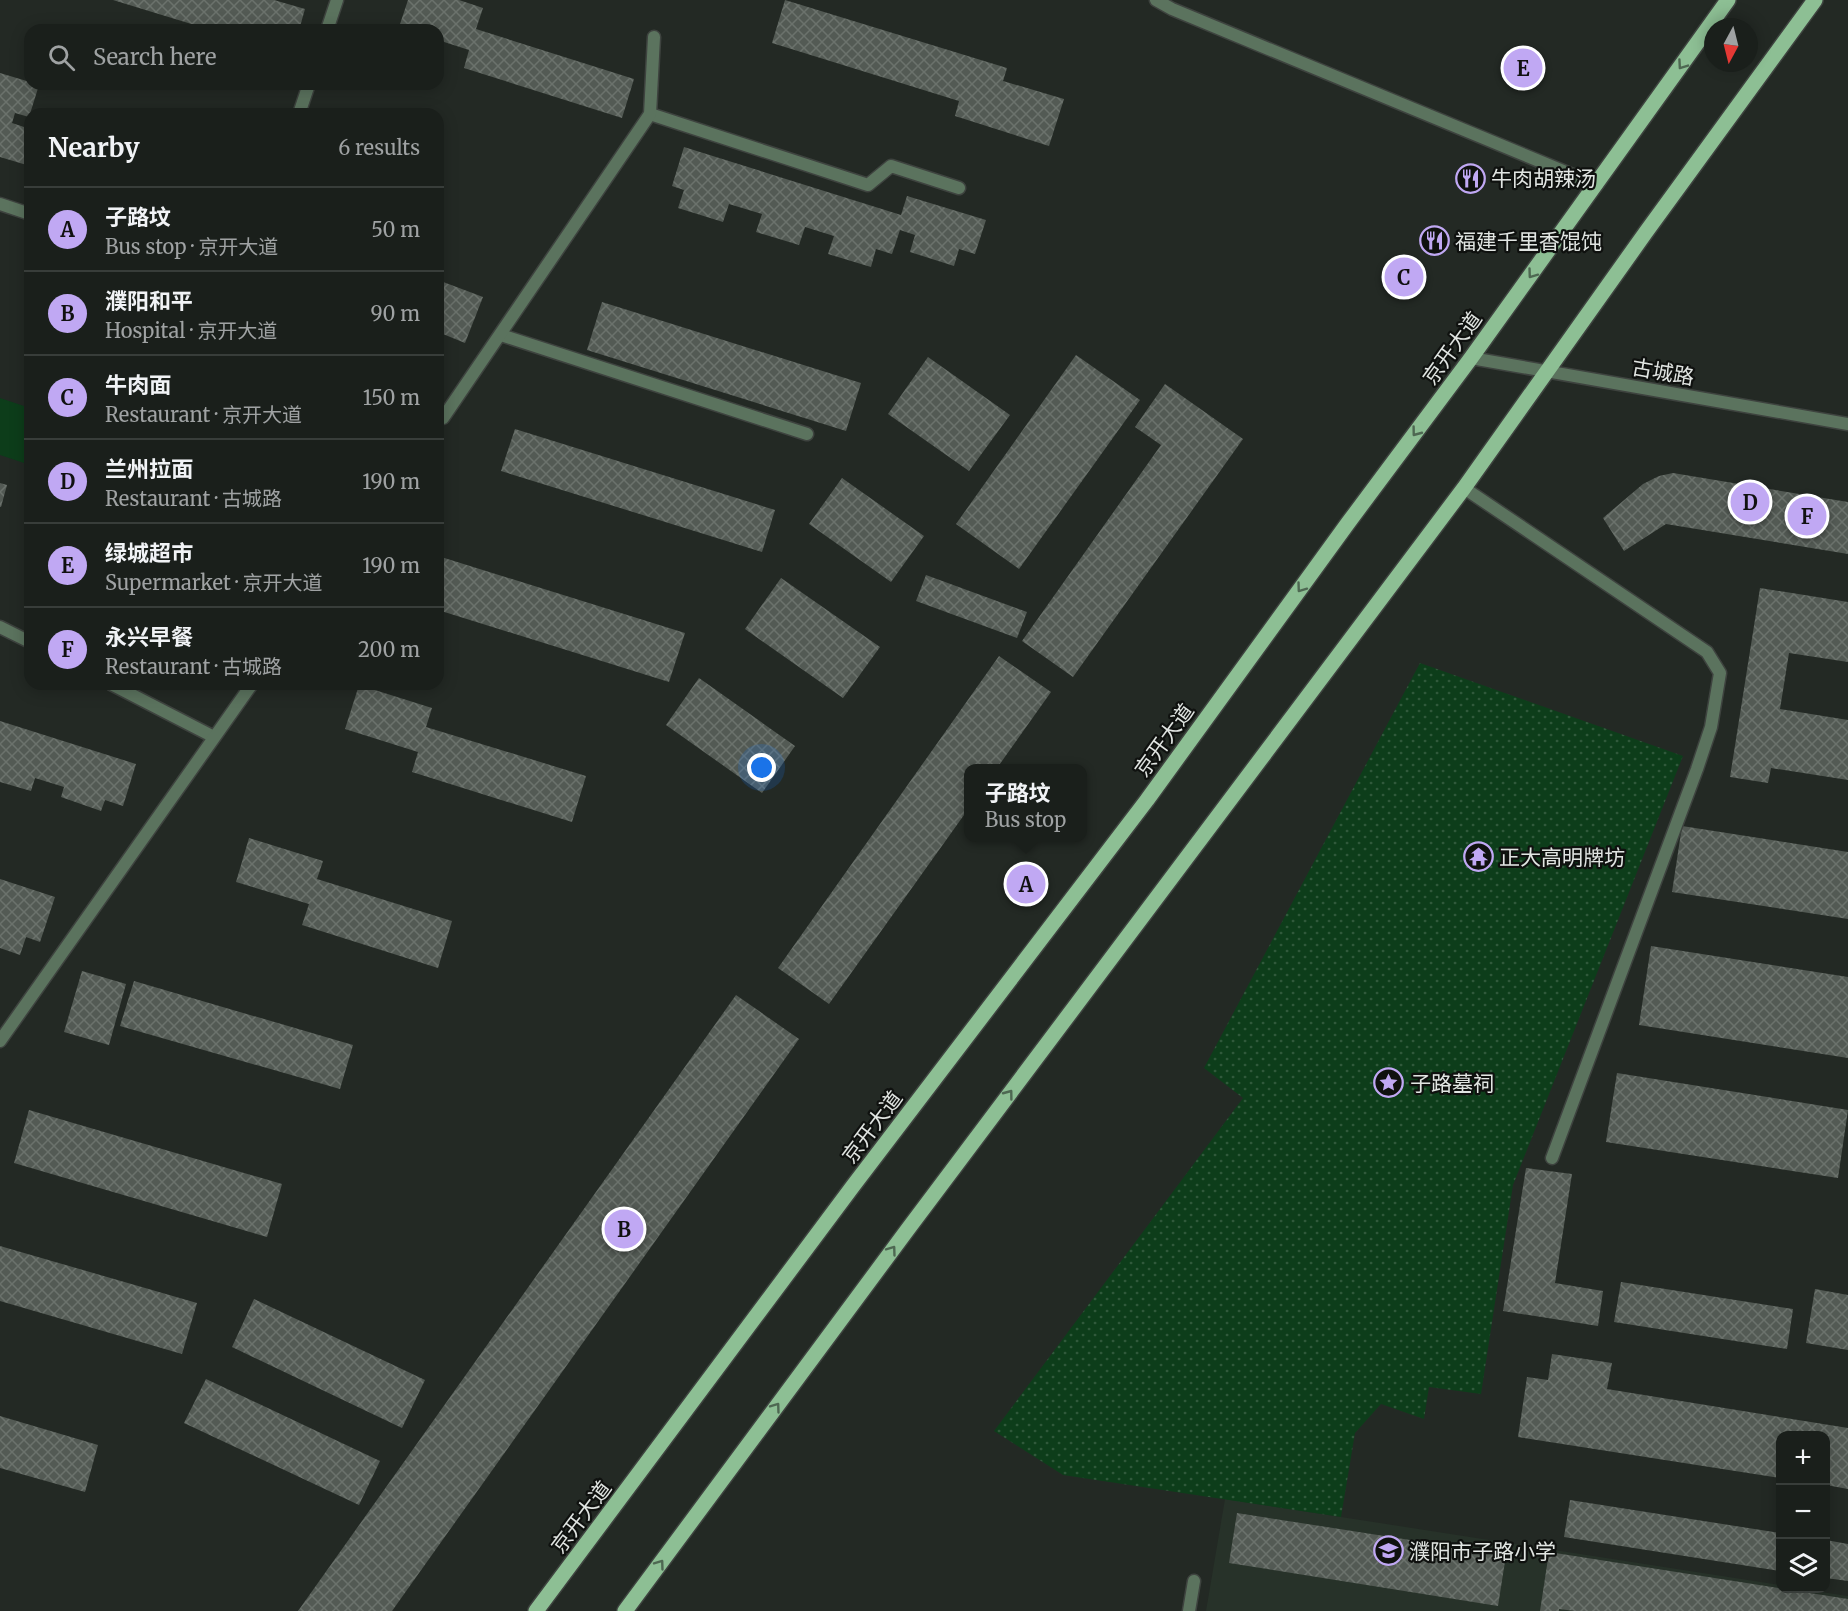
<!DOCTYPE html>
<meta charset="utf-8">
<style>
:root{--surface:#1a1f1b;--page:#272c28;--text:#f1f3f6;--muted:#9fa2a3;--line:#383d3a;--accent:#c0a8f3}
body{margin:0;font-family:Merriweather,"Noto Sans SC",serif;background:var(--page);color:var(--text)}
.controls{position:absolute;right:18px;bottom:18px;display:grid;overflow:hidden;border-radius:12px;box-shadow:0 3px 15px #0003}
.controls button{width:54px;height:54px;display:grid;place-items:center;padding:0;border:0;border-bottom:2px solid var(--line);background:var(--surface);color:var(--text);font:30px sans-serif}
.compass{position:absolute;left:1704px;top:18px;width:54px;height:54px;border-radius:50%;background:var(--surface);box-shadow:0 3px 15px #0003;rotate:187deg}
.you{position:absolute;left:762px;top:768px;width:21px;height:21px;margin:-15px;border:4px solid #fff;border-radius:50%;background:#1a73e8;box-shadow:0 0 0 9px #1a73e833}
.badge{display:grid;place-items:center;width:39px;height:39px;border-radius:50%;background:var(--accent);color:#111;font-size:20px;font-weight:700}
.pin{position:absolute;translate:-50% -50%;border:3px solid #fff;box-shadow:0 2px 6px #0006}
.popup{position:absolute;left:964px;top:764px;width:123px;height:78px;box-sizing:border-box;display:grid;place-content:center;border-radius:12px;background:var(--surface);filter:drop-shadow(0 2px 4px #0005);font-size:20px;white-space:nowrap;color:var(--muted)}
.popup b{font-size:22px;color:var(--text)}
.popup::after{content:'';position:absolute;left:50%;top:100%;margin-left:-12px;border:12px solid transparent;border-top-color:var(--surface)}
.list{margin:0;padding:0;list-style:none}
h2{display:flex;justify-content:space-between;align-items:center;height:78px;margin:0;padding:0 24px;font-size:26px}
h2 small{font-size:20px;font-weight:400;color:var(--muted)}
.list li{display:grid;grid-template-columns:39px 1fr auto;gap:18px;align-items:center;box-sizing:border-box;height:84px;padding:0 24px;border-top:2px solid var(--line)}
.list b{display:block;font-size:22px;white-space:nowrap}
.list p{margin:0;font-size:20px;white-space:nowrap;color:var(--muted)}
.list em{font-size:20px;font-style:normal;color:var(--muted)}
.icon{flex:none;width:33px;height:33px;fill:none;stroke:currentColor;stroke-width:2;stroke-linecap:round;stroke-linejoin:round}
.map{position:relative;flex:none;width:1848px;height:1611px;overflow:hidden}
.search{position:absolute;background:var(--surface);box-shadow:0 3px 15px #0003;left:24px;top:24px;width:420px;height:66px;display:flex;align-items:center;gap:15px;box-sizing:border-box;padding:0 21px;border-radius:18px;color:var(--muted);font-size:22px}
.panel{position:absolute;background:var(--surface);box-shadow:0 3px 15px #0003;left:24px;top:108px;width:420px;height:582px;border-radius:18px}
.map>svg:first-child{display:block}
.built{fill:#273229}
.green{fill:#0d3d1a}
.park{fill:url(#park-dots)}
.building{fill:url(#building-cross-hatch)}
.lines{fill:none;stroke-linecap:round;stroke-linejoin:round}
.service-casing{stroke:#3e433f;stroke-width:15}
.minor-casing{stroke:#3e433f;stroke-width:15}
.tertiary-casing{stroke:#3e433f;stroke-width:15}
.primary-casing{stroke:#3e433f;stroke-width:18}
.service{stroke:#5b735e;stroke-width:12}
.minor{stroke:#5b735e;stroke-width:12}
.tertiary{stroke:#5b735e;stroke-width:12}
.primary{stroke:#8dbf94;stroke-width:15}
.oneway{stroke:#4e6852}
.labels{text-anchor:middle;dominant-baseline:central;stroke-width:4.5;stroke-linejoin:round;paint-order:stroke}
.poi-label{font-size:21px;fill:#e1e5e2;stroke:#0f110f;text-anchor:start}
.street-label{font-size:21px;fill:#e1e5e2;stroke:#0f110f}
</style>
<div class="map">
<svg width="1848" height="1611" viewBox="0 0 1848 1611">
<defs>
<pattern id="park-dots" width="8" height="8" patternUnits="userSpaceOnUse" patternTransform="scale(1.5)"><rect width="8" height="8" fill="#0d3d1a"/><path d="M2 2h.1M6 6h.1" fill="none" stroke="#30593b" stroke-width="1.8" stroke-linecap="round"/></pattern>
<pattern id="building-cross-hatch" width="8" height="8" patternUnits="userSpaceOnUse" patternTransform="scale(1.5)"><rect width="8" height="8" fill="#535a54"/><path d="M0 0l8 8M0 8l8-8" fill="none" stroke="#6b726c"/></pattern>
</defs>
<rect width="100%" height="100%" fill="#232924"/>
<!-- built -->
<path class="built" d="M1225,1499L1780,1585V1588L1801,1589L1848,1596V1611H1206Z"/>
<!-- green -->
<path class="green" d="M0,398L30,408V465L0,455Z"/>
<!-- park -->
<path class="park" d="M1420,663L1683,756L1513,1185L1481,1394L1429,1387L1424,1419L1381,1404L1355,1433L1341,1517L1063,1475L994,1431L1243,1098L1204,1068Z"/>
<!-- building -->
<g class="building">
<path d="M113,0H274L305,9L299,30H211Z"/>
<path d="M408,0H459L483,8L476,29L634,79L622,118L464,68L469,50L438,40V30H407L399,27Z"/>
<path d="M785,0L1007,68L1003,81L1064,99L1049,146L955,116L959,101L772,43Z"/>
<path d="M0,73L30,82V84L39,85L29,117L15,113L12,123L30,129V166L0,157Z"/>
<path d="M684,147L901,215L907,196L986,220L975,254L959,249L954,266L910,252L915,235L900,230L892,254L876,249L871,267L828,254L834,236L805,227L799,245L756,232L762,214L729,204L723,222L678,208L684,190L672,186Z"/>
<path d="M438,280L483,297L465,343L438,332Z"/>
<path d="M602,302L861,383L846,431L587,350Z"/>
<path d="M29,309H30V327L24,325Z"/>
<path d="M1076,355L1140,400L1019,569L956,524Z"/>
<path d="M928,357L1010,415L969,471L888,414Z"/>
<path d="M1165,384L1243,439L1073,677L1022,641L1161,445L1135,427Z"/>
<path d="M515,429L775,510L762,552L501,471Z"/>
<path d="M1673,473L1848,502V554L1666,524L1624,551L1603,518L1643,484L1659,476Z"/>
<path d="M842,478L924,536L891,582L809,524Z"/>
<path d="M0,483L7,485L1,507H0Z"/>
<path d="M438,556L685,633L669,682L438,610Z"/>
<path d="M926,575L1027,612L1017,638L916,601Z"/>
<path d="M781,578L880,647L843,698L745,629Z"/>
<path d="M1760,588L1848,602V662L1789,653L1780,709L1848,720V780L1771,768L1768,783L1730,777Z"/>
<path d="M999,656L1051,692L997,768H969V808L829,1004L778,968Z"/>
<path d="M699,678L795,746L762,793L666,725Z"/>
<path d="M359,685L432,708L426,727L586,776L572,822L412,772L418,752L345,729Z"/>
<path d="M0,721L136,764L123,806L105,800L101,811L61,797L64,787L35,778L31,791L0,782Z"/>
<path d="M1682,826L1848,852V919L1672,892Z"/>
<path d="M249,838L323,861L317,879L452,921L438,968L302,925L309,904L236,882Z"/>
<path d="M0,879L55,897L40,942L26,937L20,955L0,948Z"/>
<path d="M1651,946L1848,977V1058L1639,1025Z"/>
<path d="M82,971L126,984L109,1045L64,1032Z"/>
<path d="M134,981L353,1045L340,1089L120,1026Z"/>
<path d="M736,995L799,1039L392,1611H298Z"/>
<path d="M1617,1073L1848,1110L1838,1178L1606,1142Z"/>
<path d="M29,1110L282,1184L267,1237L14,1163Z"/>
<path d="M1526,1168L1572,1174L1555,1283L1603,1291L1598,1326L1503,1311Z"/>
<path d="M0,1246L197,1303L182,1354L0,1301Z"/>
<path d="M1621,1282L1793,1309L1787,1349L1614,1322Z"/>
<path d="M1815,1289L1848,1295V1350L1806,1343Z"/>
<path d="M254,1299L425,1380L402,1428L232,1347Z"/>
<path d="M1552,1354L1612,1363L1607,1389L1848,1428V1489L1826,1485V1436H1780V1478L1518,1437L1527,1377L1548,1380Z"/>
<path d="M206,1379L380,1461L359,1505L184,1423Z"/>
<path d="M0,1416L98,1445L85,1492L0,1468Z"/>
<path d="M1570,1500L1780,1533V1571L1564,1537Z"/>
<path d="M1237,1513L1506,1555L1498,1606L1229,1563Z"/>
<path d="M1826,1540L1848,1544V1581L1826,1578Z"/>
<path d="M1549,1552L1848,1599V1611H1575L1559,1609V1611H1540Z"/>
</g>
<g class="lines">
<defs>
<path id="service" d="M1464,488L1707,652L1720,673L1711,727L1697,769L1552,1158"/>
<g id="minor">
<path d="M1156,0L1172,9L1597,185"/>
<path d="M327,30L337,0"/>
<path d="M299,114L309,84"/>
<path d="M650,114L868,185L891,166L959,188"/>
<path d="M0,204L30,214"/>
<path d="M501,335L807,434"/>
<path d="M443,418L650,114L654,37"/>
<path d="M0,627L30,642"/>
<path d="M111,684L214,737"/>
<path d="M0,1041L252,684"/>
<path d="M1189,1611L1194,1581"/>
</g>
<path id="tertiary" d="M1471,358L1848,424"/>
<g id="primary">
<path d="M536,1611L853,1186L1147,800L1348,523L1471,358L1728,0"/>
<path d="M625,1611L908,1229L1464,488L1646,232L1815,0"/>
</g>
</defs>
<!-- service casing -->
<use href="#service" class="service-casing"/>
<!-- minor casing -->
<use href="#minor" class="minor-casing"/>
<!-- tertiary casing -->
<use href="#tertiary" class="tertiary-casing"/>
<!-- primary casing -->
<use href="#primary" class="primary-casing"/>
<!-- service -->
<use href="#service" class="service"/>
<!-- minor -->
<use href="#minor" class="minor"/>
<!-- tertiary -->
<use href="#tertiary" class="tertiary"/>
<!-- primary -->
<use href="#primary" class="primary"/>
</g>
<!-- one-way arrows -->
<defs><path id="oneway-chevron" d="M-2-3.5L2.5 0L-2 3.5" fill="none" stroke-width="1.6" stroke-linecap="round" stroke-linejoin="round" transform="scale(1.5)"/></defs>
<g class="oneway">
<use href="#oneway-chevron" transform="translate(1682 65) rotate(125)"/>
<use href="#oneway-chevron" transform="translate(1532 274) rotate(126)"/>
<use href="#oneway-chevron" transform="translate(1416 432) rotate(127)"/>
<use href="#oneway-chevron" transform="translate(1301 588) rotate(126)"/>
<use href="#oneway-chevron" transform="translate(1009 1094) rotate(-53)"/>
<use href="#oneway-chevron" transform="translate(892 1250) rotate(-54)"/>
<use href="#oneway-chevron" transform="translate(776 1407) rotate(-54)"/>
<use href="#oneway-chevron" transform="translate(660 1564) rotate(-54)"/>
</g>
<!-- icons -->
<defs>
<symbol id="restaurant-ring" viewBox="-11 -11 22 22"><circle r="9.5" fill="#0f110f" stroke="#c0a8f3" stroke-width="1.5"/><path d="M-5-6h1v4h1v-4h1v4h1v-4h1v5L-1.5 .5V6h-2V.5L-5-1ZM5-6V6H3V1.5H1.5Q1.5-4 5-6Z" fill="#c0a8f3"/></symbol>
<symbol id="temple-ring" viewBox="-11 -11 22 22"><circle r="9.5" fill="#0f110f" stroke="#c0a8f3" stroke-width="1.5"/><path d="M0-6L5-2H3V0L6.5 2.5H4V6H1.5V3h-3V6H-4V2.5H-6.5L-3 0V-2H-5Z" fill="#c0a8f3"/></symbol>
<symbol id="sight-ring" viewBox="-11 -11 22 22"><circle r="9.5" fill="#0f110f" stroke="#c0a8f3" stroke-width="1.5"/><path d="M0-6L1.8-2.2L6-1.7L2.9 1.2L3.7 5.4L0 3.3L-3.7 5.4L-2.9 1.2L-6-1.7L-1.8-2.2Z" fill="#c0a8f3"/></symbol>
<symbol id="school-ring" viewBox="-11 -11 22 22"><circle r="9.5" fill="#0f110f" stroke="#c0a8f3" stroke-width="1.5"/><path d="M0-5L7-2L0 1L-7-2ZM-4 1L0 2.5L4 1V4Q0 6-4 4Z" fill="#c0a8f3"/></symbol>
</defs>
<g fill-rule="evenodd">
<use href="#restaurant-ring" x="1454" y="162" width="33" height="33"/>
<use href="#restaurant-ring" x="1418" y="224" width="33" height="33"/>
<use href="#temple-ring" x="1462" y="840" width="33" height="33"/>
<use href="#sight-ring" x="1372" y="1066" width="33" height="33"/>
<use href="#school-ring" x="1372" y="1534" width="33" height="33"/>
</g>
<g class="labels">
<!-- poi labels -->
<g class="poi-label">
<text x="1491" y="178">牛肉胡辣汤</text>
<text x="1455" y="241">福建千里香馄饨</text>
<text x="1499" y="857">正大高明牌坊</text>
<text x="1410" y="1083">子路墓祠</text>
<text x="1409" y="1551">濮阳市子路小学</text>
</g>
<!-- street labels -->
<g class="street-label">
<text transform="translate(1452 348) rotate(-54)">京开大道</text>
<text transform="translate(1663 372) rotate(10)">古城路</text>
<text transform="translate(1164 740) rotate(-54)">京开大道</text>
<text transform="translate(872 1127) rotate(-53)">京开大道</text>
<text transform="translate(581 1517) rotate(-53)">京开大道</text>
</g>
</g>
</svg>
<div class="controls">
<button>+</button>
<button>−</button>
<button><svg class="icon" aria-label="layers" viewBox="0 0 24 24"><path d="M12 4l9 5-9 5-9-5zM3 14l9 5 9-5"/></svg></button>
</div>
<svg class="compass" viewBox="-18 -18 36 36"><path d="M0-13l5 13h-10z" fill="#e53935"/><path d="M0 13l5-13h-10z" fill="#9fa2a3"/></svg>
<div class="you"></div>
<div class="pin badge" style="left:1026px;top:884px">A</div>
<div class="popup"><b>子路坟</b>Bus stop</div>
<div class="pin badge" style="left:624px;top:1229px">B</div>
<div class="pin badge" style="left:1404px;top:277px">C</div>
<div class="pin badge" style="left:1750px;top:502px">D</div>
<div class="pin badge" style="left:1523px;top:68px">E</div>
<div class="pin badge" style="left:1807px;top:516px">F</div>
<div class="search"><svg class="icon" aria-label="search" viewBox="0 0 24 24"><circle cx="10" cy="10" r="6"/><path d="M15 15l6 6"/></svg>Search here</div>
<section class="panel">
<h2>Nearby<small>6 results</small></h2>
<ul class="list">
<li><span class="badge">A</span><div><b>子路坟</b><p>Bus stop · 京开大道</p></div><em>50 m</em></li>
<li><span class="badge">B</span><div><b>濮阳和平</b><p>Hospital · 京开大道</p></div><em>90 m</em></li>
<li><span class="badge">C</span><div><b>牛肉面</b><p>Restaurant · 京开大道</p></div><em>150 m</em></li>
<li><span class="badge">D</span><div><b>兰州拉面</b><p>Restaurant · 古城路</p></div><em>190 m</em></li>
<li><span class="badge">E</span><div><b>绿城超市</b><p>Supermarket · 京开大道</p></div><em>190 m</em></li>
<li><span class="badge">F</span><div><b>永兴早餐</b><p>Restaurant · 古城路</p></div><em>200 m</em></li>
</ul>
</section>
</div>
